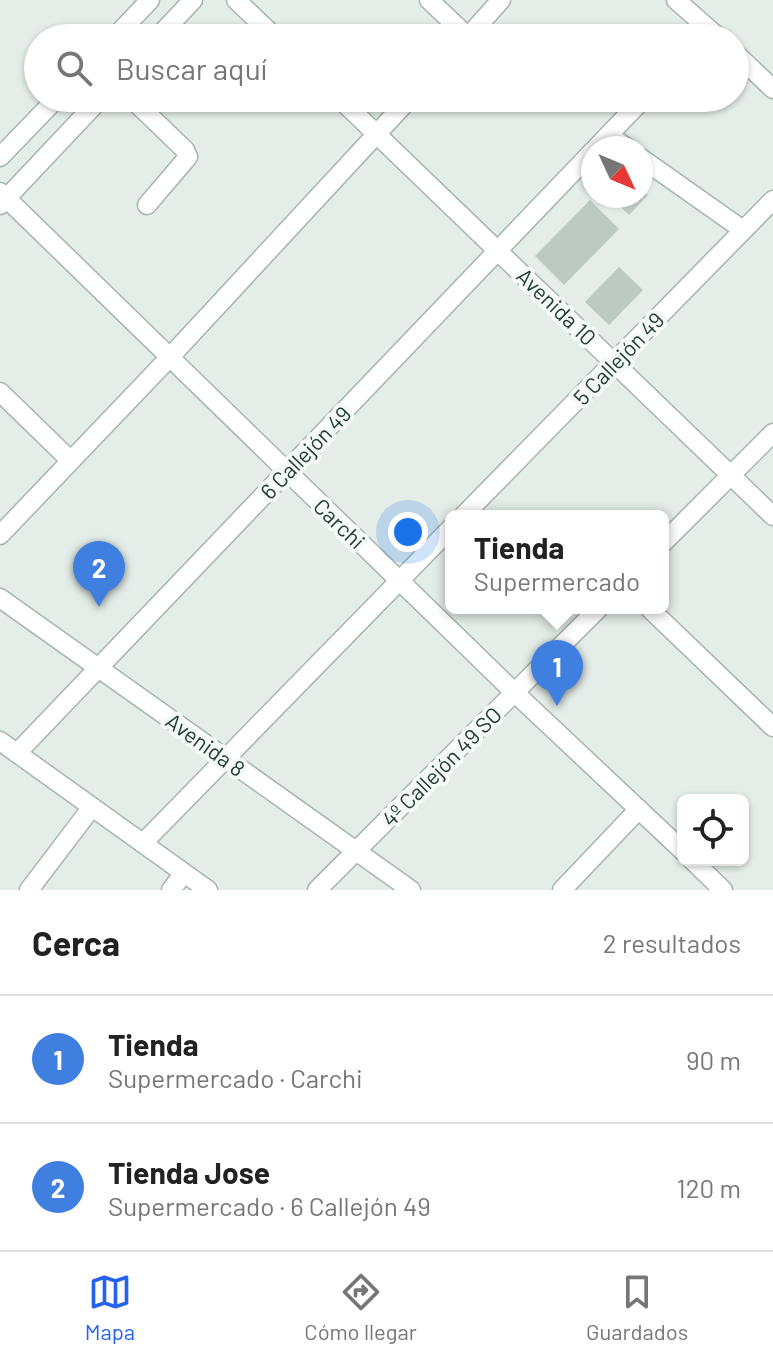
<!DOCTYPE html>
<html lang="es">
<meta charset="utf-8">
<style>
:root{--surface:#fff;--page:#f6f6f6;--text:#222;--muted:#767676;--line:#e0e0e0;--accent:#2563eb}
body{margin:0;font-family:Barlow,sans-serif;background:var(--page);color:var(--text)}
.controls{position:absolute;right:24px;bottom:24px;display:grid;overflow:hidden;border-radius:12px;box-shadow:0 2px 6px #0004}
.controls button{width:72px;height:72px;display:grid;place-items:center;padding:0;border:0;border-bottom:2px solid var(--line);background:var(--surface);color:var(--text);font:40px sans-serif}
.compass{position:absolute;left:581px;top:136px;width:72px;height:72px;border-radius:50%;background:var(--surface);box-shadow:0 2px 6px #0004;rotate:134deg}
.you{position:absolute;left:408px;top:532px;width:28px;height:28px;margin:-20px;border:6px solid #fff;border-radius:50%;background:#1a73e8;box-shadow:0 0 0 12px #1a73e833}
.badge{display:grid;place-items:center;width:52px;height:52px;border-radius:50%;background:var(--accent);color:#fff;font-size:26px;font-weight:700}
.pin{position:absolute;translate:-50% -66px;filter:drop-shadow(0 2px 4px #0008)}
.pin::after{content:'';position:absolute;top:42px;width:28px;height:24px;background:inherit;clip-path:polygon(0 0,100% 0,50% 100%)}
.popup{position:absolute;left:445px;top:510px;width:224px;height:104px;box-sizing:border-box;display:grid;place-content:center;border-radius:12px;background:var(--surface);filter:drop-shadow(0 2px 6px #0005);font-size:26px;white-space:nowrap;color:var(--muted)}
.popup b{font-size:30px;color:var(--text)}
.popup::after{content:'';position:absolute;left:50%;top:100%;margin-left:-16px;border:16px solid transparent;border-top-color:var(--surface)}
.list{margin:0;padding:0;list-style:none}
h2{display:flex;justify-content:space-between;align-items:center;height:104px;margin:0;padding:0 32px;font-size:34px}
h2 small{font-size:26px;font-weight:400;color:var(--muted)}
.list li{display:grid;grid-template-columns:52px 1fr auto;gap:24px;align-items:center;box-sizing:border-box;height:128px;padding:0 32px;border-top:2px solid var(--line)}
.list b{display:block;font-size:30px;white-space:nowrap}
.list p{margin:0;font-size:26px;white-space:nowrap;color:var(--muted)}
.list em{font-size:26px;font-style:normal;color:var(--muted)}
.icon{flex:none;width:44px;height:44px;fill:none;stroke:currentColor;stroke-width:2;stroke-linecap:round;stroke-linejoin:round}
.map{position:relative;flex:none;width:773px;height:890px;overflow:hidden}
.search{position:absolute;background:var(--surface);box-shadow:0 2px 6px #0004;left:24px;right:24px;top:24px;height:88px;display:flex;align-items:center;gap:20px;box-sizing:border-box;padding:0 28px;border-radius:44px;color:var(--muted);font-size:30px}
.sheet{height:360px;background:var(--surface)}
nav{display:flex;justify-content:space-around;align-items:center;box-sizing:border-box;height:112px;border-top:2px solid var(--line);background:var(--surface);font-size:22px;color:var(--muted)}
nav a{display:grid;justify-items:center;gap:4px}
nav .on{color:var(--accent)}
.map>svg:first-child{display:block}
.building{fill:#bccac3}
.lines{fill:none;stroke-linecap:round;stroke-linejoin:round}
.minor-casing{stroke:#a7b5ae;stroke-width:21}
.minor{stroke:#fff;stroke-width:18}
.labels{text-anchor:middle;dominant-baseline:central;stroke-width:8;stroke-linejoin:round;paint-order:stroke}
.street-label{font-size:22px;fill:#243d34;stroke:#f4f9f6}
</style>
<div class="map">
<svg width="773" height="890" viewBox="0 0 773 890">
<rect width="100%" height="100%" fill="#e4ede8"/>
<!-- building -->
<g class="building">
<path d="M641,189L648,195L629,215L609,196H641Z"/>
<path d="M590,200L619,229L564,285L535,256Z"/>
<path d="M619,267L643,290L609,325L585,302Z"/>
</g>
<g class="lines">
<defs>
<g id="minor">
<path d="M236,0L276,38"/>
<path d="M429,0L468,37"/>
<path d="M676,0L719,38"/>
<path d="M114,38L150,0"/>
<path d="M157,38L193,0"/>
<path d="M467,38L501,0"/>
<path d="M735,53L773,89"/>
<path d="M131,98L185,150L188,157L147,205"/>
<path d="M339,98L773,516"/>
<path d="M609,135L627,148"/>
<path d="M596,148L644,98"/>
<path d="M0,157L57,98"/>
<path d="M641,158L743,230"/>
<path d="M0,192L514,692L683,851"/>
<path d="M0,205L101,98"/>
<path d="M0,392L71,461"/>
<path d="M463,516L773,200"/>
<path d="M0,535L170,357L410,98"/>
<path d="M663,543L773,433"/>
<path d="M0,598L411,890"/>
<path d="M649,608L773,727"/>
<path d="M0,741L208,890"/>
<path d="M17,753L593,151"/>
<path d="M143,843L451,528"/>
<path d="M692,860L723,890"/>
<path d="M29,890L92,807"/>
<path d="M171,890L184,873"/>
<path d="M317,890L599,608"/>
<path d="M562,890L639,809"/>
</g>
</defs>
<!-- minor casing -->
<use href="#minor" class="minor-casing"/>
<!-- minor -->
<use href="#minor" class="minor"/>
</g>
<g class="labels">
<!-- street labels -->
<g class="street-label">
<text transform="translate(557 306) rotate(44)">Avenida 10</text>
<text transform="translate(618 358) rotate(-46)">5 Callejón 49</text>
<text transform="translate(305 452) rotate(-46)">6 Callejón 49</text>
<text transform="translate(340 523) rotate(44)">Carchi</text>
<text transform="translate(206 744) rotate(36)">Avenida 8</text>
<text transform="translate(441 766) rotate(-45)">4º Callejón 49 SO</text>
</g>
</g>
</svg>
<div class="controls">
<button><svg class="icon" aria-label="locate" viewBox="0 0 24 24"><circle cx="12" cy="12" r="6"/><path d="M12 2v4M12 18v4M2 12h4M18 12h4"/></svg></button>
</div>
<svg class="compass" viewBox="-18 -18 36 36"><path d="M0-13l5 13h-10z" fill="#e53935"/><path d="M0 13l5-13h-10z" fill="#767676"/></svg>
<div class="you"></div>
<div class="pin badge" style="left:557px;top:706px;background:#3f7fe0">1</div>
<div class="popup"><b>Tienda</b>Supermercado</div>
<div class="pin badge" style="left:99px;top:607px;background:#3f7fe0">2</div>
<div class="search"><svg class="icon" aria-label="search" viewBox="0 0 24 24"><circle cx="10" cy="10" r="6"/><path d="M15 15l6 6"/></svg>Buscar aquí</div>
</div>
<section class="sheet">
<h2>Cerca<small>2 resultados</small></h2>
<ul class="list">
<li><span class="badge" style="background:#3f7fe0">1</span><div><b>Tienda</b><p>Supermercado · Carchi</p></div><em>90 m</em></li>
<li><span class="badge" style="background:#3f7fe0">2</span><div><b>Tienda Jose</b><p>Supermercado · 6 Callejón 49</p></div><em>120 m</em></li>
</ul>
</section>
<nav>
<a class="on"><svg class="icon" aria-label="map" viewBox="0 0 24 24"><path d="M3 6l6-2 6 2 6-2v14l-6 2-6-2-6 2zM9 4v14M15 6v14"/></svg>Mapa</a>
<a><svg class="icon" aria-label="directions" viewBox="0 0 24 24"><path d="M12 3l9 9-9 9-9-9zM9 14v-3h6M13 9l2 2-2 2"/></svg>Cómo llegar</a>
<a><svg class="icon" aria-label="saved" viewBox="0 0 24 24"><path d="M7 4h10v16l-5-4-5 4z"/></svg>Guardados</a>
</nav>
